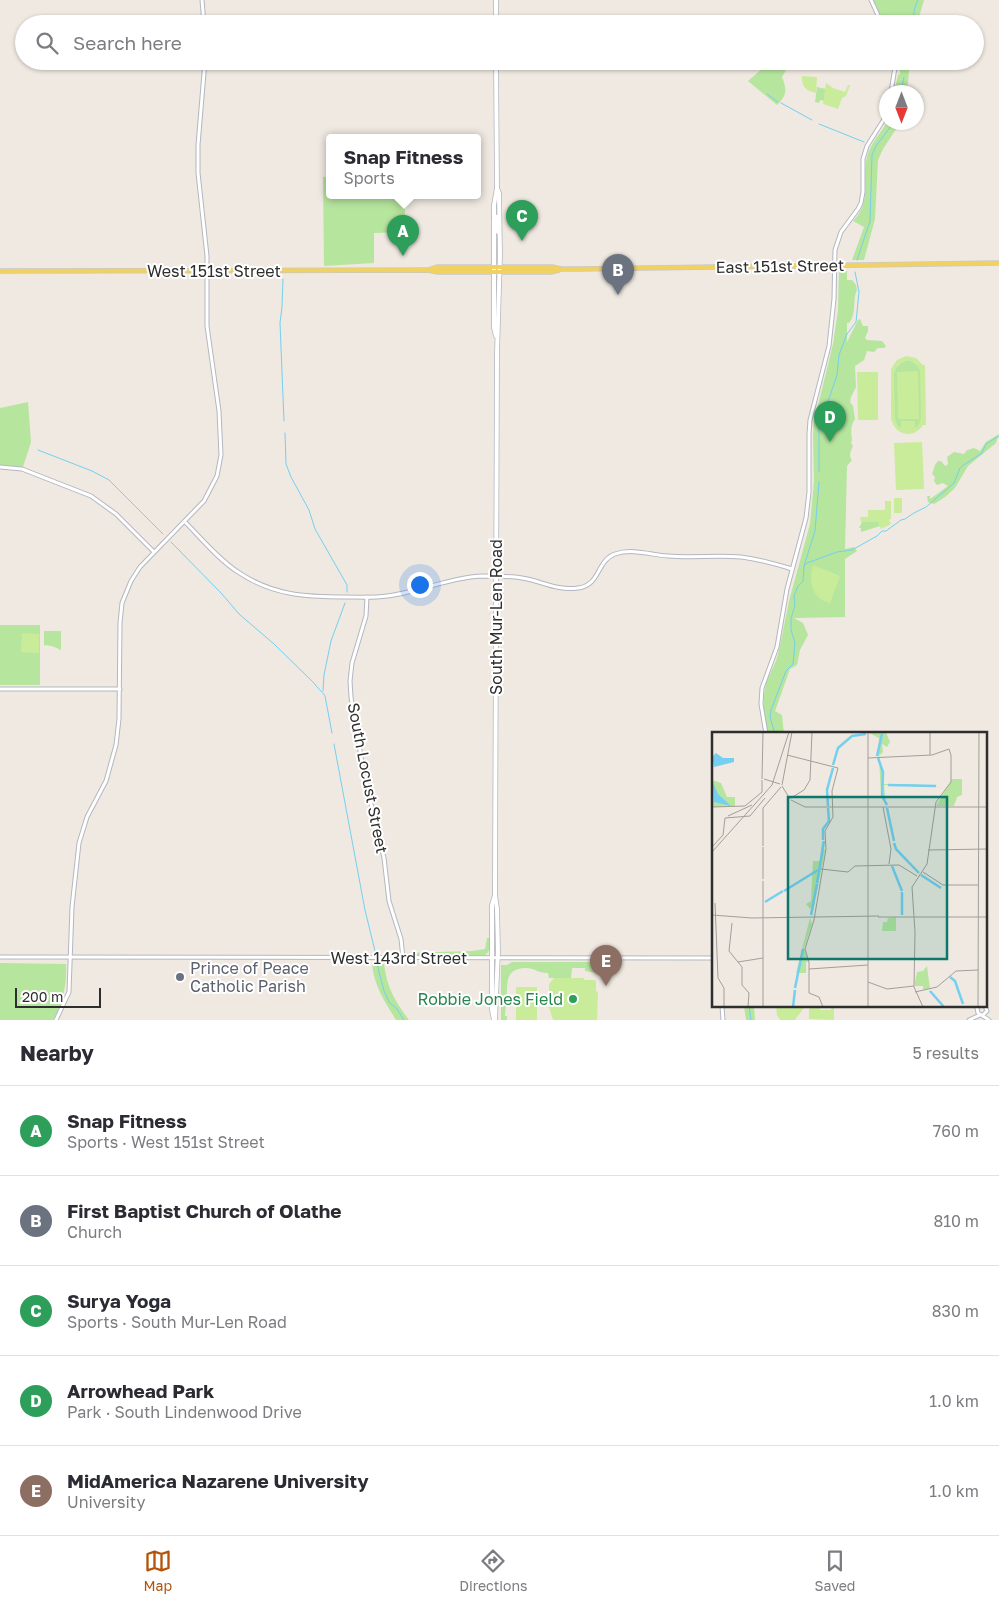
<!DOCTYPE html>
<meta charset="utf-8">
<style>
:root{--surface:#fff;--page:#f2f2f3;--text:#2b2b33;--muted:#7c7c81;--line:#e1e1e2;--accent:#b45309}
body{margin:0;font-family:"Golos Text",sans-serif;background:var(--page);color:var(--text)}
.compass{position:absolute;left:879px;top:85px;width:45px;height:45px;border-radius:50%;background:var(--surface);box-shadow:0 1px 4px #0004;rotate:180deg}
.scale{position:absolute;left:15px;bottom:12px;width:86px;box-sizing:border-box;padding-left:5px;border:2px solid #2e2e2e;border-top:0;font-size:14px;line-height:18px;white-space:nowrap;color:#2e2e2e;-webkit-text-stroke:4px #fff;paint-order:stroke}
.you{position:absolute;left:419px;top:584px;width:18px;height:18px;margin:-12px;border:4px solid #fff;border-radius:50%;background:#1a73e8;box-shadow:0 0 0 8px #1a73e833}
.badge{display:grid;place-items:center;width:32px;height:32px;border-radius:50%;background:var(--accent);color:#fff;font-size:16px;font-weight:700}
.pin{position:absolute;translate:-50% -41px;filter:drop-shadow(0 1px 2px #0008)}
.pin::after{content:'';position:absolute;top:26px;width:18px;height:15px;background:inherit;clip-path:polygon(0 0,100% 0,50% 100%)}
.popup{position:absolute;left:326px;top:134px;width:155px;height:65px;box-sizing:border-box;display:grid;place-content:center;border-radius:5px;background:var(--surface);filter:drop-shadow(0 1px 4px #0005);font-size:16px;white-space:nowrap;color:var(--muted)}
.popup b{font-size:19px;color:var(--text)}
.popup::after{content:'';position:absolute;left:50%;top:100%;margin-left:-10px;border:10px solid transparent;border-top-color:var(--surface)}
.list{margin:0;padding:0;list-style:none}
h2{display:flex;justify-content:space-between;align-items:center;height:65px;margin:0;padding:0 20px;font-size:21px}
h2 small{font-size:16px;font-weight:400;color:var(--muted)}
.list li{display:grid;grid-template-columns:32px 1fr auto;gap:15px;align-items:center;box-sizing:border-box;height:90px;padding:0 20px;border-top:1px solid var(--line)}
.list b{display:block;font-size:19px;white-space:nowrap}
.list p{margin:0;font-size:16px;white-space:nowrap;color:var(--muted)}
.list em{font-size:16px;font-style:normal;color:var(--muted)}
.icon{flex:none;width:28px;height:28px;fill:none;stroke:currentColor;stroke-width:2;stroke-linecap:round;stroke-linejoin:round}
.map{position:relative;flex:none;width:999px;height:1020px;overflow:hidden}
.search{position:absolute;background:var(--surface);box-shadow:0 1px 4px #0004;left:15px;right:15px;top:15px;height:55px;display:flex;align-items:center;gap:12px;box-sizing:border-box;padding:0 18px;border-radius:28px;color:var(--muted);font-size:19px}
.sheet{height:515px;background:var(--surface)}
nav{display:flex;justify-content:space-around;align-items:center;box-sizing:border-box;height:70px;border-top:1px solid var(--line);background:var(--surface);font-size:14px;color:var(--muted)}
nav a{display:grid;justify-items:center;gap:2px}
nav .on{color:var(--accent)}
.map>svg:first-child{display:block}
.green{fill:#b6e59e}
.pitch{fill:#c9ec9a;fill-rule:evenodd}
.lines{fill:none;stroke-linecap:round;stroke-linejoin:round}
.stream{stroke:#75cff0;stroke-width:1}
.tertiary-casing{stroke:#b4b7c1;stroke-width:5}
.secondary-casing{stroke:#b4b7c1;stroke-width:5.5}
.primary-casing{stroke:#c9c9c9;stroke-width:5.5}
.tertiary{stroke:#fff;stroke-width:3}
.secondary{stroke:#fff;stroke-width:4}
.primary{stroke:#f2d163;stroke-width:4}
.worship-dot{fill:#6b7280;stroke:#fff;stroke-width:2}
.leisure-dot{fill:#2e9e5b;stroke:#fff;stroke-width:2}
.labels{text-anchor:middle;dominant-baseline:central;stroke-width:4;stroke-linejoin:round;paint-order:stroke}
.street-label{font-size:16px;fill:#2e2e2e;stroke:#fff}
.worship-label{font-size:16px;fill:#5b616d;stroke:#fff;text-anchor:start}
.leisure-label{font-size:16px;fill:#27864d;stroke:#fff;text-anchor:end}
.inset-river{fill:none;stroke:#75cff0;stroke-width:2.5}
.inset-road{fill:none;stroke:#a29e99;stroke-width:1}
.view{fill:#0f766e;fill-opacity:0.15;stroke:#0f766e;stroke-width:2.5}
.inset-edge{fill:none;stroke:#2e2e2e;stroke-width:2.5}
</style>
<div class="map">
<svg width="999" height="1020" viewBox="0 0 999 1020">
<rect width="100%" height="100%" fill="#efe9e1"/>
<!-- green -->
<g class="green">
<path d="M873,0H924L917,24H885Z"/>
<path d="M900,61H910L907,92H894L898,75L900,74Z"/>
<path d="M771,65H789L782,77C787,90 787,95 777,105L748,81L764,67Z"/>
<path d="M817,87L826,89L824,101L820,100L819,103L815,102Z"/>
<path d="M887,122L900,123L883,149L878,160L875,219L864,260H852L864,227L853,221C872,203 862,179 867,157C870,144 880,134 887,122Z"/>
<path d="M323,177H329V195H405V232L374,233V263L324,266Z"/>
<path d="M847,271V280H852L856,285L857,290C852,301 857,314 849,323H847V342L858,320L860,319L863,326H868V331L865,338L867,340L882,341L886,346L884,348H878L874,352L867,351L864,360L855,366L856,387L851,397L850,402L853,406L855,419C850,427 851,432 852,440L851,443L853,446C851,451 848,455 852,460L847,466L845,549L854,547L857,551L845,559V617L794,618L803,623L808,635L800,650L797,665L790,669L775,711L782,715L784,734H768L764,713V695L766,683L776,661L780,646L789,601L810,524L814,481L813,436L814,422L833,344L838,310L839,272Z"/>
<path d="M909,360C914,362 918,364 920,370C922,375 923,415 921,421C918,432 902,434 896,424C892,416 894,383 894,373C896,365 901,361 909,360Z"/>
<path d="M28,402L31,442L23,467L0,465V408Z"/>
<path d="M999,434L996,443L968,466L955,488L945,497L934,504L928,502L927,496H930V499L948,486L943,483L937,485L934,481L935,477L932,474L935,465L938,461H941L945,466L947,465L948,464L947,457L954,452L964,454L967,450L974,448L980,451L986,442Z"/>
<path d="M862,522H879L880,526L861,532V528H859Z"/>
<rect x="0" y="625" width="40" height="60"/>
<path d="M44,631H61V650L52,646L44,645Z"/>
<path d="M489,928L490,930C490,938 493,950 485,955L409,956L406,953L472,951L485,949L487,938H489Z"/>
<path d="M512,962H602L603,978L598,973L585,971V968H572L571,978H549L548,973C538,973 534,968 526,968C501,968 509,990 506,1005C506,1007 505,1011 505,1016H507V1020H501V965H507Z"/>
<path d="M0,963L66,964C67,984 63,1003 53,1020H0Z"/>
<path d="M372,964H384C387,988 395,1001 409,1020H396C385,1002 374,986 372,964Z"/>
<path d="M744,1006H754L755,1020H746Z"/>
</g>
<!-- pitch -->
<g class="pitch">
<path d="M802,76L817,77L816,93C806,91 801,86 802,76Z"/>
<path d="M826,83L833,88L845,92L848,85H850L846,96L842,98L838,109L823,104Z"/>
<path d="M906,356L916,358L923,365H925L926,425H923C913,440 894,435 891,418V369L897,360ZM909,360L916,363L920,371L921,418L919,424L915,429V421H901V429L897,425L895,418L894,373L898,364Z"/>
<path d="M918,371L919,419H898L897,372Z"/>
<path d="M857,372H878V420H858Z"/>
<path d="M922,442L924,489L896,490L894,443Z"/>
<rect x="894" y="498" width="8" height="15"/>
<path d="M885,501H891V518L889,520L891,524L881,529L878,522H861L860,517H868V510H885Z"/>
<path d="M813,565L840,576L830,603C812,599 808,581 813,565Z"/>
<path d="M22,633L39,634V653L21,652Z"/>
<path d="M554,978H584V980H594L596,981V991L598,992L597,1020H553L549,1007V984Z"/>
<rect x="516" y="987" width="21" height="33"/>
<path d="M776,1006H805L795,1020H780L777,1015Z"/>
<path d="M809,1006H820V1010H831V1008H834V1020L809,1019Z"/>
</g>
<g class="lines">
<!-- stream -->
<g class="stream">
<path d="M912,24L915,7L918,0"/>
<path d="M906,64V61"/>
<path d="M901,92L904,77"/>
<path d="M767,94L778,102"/>
<path d="M781,103L812,120"/>
<path d="M819,124L864,142"/>
<path d="M857,260L870,221L872,155L876,146L894,122"/>
<path d="M283,279L282,307L280,323L284,421"/>
<path d="M285,433L286,464L291,477L309,510L315,529L347,585V592"/>
<path d="M38,450L92,471L109,480L163,534"/>
<path d="M819,472V428L837,375L839,355L847,334L856,322L859,292L855,272"/>
<path d="M171,542L222,594L239,614L274,644L314,683C317,688 322,691 325,696L332,733"/>
<path d="M804,566L807,563L837,552L852,550L877,536L882,531H886L901,520L905,519L914,513L926,507L954,483L960,468L962,466L982,453L986,444L999,436"/>
<path d="M323,691L324,675L331,641L345,603"/>
<path d="M775,734L770,717L771,710L786,671L793,664L795,643L791,630V618L795,606L794,596L798,586L803,581L804,566L815,531L819,482"/>
<path d="M334,744L365,910L375,951"/>
<path d="M377,964L384,991L389,1002L397,1009L404,1020"/>
<path d="M749,1006L751,1020"/>
</g>
<defs>
<g id="tertiary">
<path d="M202,0L204,24"/>
<path d="M871,0L882,24"/>
<path d="M891,92L896,61"/>
<path d="M0,467L22,469L91,496L116,514L154,552"/>
<path d="M185,522C202,539 218,559 238,572C272,595 305,597 345,597C359,597 373,598 387,596C420,592 450,577 484,576C496,576 510,576 522,578C542,581 556,591 578,588C601,585 596,561 615,554C633,548 651,555 668,556C692,558 716,555 741,557C758,559 776,564 792,569"/>
<path d="M367,597L366,616L352,663L350,681L351,697L364,775L384,858L389,901L401,939L403,958"/>
<path d="M0,689H120"/>
<path d="M766,734L761,704L762,688L777,647L787,589L806,518L809,492V434L810,420L829,346L834,299L835,250L841,232L858,209L861,203L863,192V159L867,146L886,116"/>
<path d="M0,957L713,958"/>
<path d="M722,1006L723,1020"/>
<path d="M979,1006L977,1008L978,1013L989,1020"/>
<path d="M983,1015L987,1011L985,1006"/>
<path d="M56,1020L69,992L72,907L79,843L87,817L106,781L116,745L119,719L120,623L122,603L131,581L140,567L204,501L217,476L221,455L219,411L207,326V256L198,173V145L205,61"/>
<path d="M969,1020L980,1015"/>
</g>
<g id="secondary">
<path d="M496,0V24"/>
<path d="M496,61L497,188L494,205V328L496,336"/>
<path d="M494,216L497,217L498,232"/>
<path d="M494,1020L492,1010V905L494,898"/>
<path d="M495,1020L498,951L497,909L495,895V884L497,353L500,254L499,193L497,188"/>
</g>
<g id="primary">
<path d="M428,270L437,267H552L561,269H579L999,263"/>
<path d="M0,271L428,270L438,272H551L559,270"/>
</g>
</defs>
<!-- tertiary casing -->
<use href="#tertiary" class="tertiary-casing"/>
<!-- secondary casing -->
<use href="#secondary" class="secondary-casing"/>
<!-- primary casing -->
<use href="#primary" class="primary-casing"/>
<!-- tertiary -->
<use href="#tertiary" class="tertiary"/>
<!-- secondary -->
<use href="#secondary" class="secondary"/>
<!-- primary -->
<use href="#primary" class="primary"/>
</g>
<!-- markers -->
<circle class="worship-dot" cx="180" cy="977" r="5"/>
<circle class="leisure-dot" cx="573" cy="999" r="5"/>
<g class="labels">
<!-- street labels -->
<g class="street-label">
<text transform="translate(780 266) rotate(-1)">East 151st Street</text>
<text x="214" y="271">West 151st Street</text>
<text transform="translate(496 617) rotate(-90)">South Mur-Len Road</text>
<text transform="translate(368 778) rotate(79)">South Locust Street</text>
<text x="399" y="958">West 143rd Street</text>
</g>
<!-- worship labels -->
<g class="worship-label">
<text x="190" y="968">Prince of Peace<tspan x="190" dy="18">Catholic Parish</tspan></text>
</g>
<!-- leisure labels -->
<g class="leisure-label">
<text x="563" y="999">Robbie Jones Field</text>
</g>
</g>
<!-- overview -->
<g transform="translate(712 732)">
<rect width="275" height="275" fill="#efe9e1"/>
<path d="M174,0L178,10L175,15L170,12L171,20L166,25L167,6L157,1ZM167,25L172,42V52H200L228,55L172,53L174,74L169,63ZM240,47H250V63L245,65L242,74H224ZM0,48L9,51L15,65H23V75H0ZM110,109L113,119L100,184V174L98,177L94,172L99,169L101,129H108ZM184,185V199H170L171,190H175L176,186ZM98,186L100,192L92,216L97,230H94V241H84ZM215,234L218,257H211V254H203V250L205,240L211,239Z" fill="#b6e59e"/>
<path d="M4,21L11,26H22V30L2,35L0,25ZM1,51L6,62L19,74L2,70Z" fill="#75cff0"/>
<path class="inset-river" d="M165,24L170,2M166,26L171,40L170,64L175,73M121,33L126,16L140,4L154,2M176,53L224,54M116,74L115,58L121,36M175,76L182,109M111,108V97L117,89L116,76M182,111L184,117L207,141M180,134L190,159M209,143L229,156M105,151L112,109M72,159L106,138M190,160V183M53,170L71,159M99,183L105,152M238,245L243,249L251,272M83,256L91,217M218,259L232,275M81,275L83,258"/>
<path class="inset-road" d="M75,23L126,36L120,59L121,85L113,99L114,117L102,188L93,217L97,230V261L107,265L111,275M218,23V0M156,26L220,23L237,17L239,23V50L224,70L215,132L200,155L203,200L202,255L211,275M50,47L51,0M52,47L68,52M70,53L80,0M70,54L78,67M79,66L92,58L98,48L100,0M79,68L93,75H275M0,75L33,74L50,60V48M171,75L179,117L177,132M16,84L40,73M13,86L38,84L53,66M51,114V76L69,55M0,115L11,103L13,86M216,118L275,117M0,120L60,53L77,0M109,137L136,140L143,134L187,133L205,144M211,140L231,153H267M51,147V115M3,171L6,246L12,256V275M0,183L40,186L167,184M166,185H275M20,191L17,219L30,235V253L37,261L36,275M26,230L51,226M97,237L156,233M156,250L175,257L202,254M203,260L225,255L244,239L266,238M51,275V149M156,275V0M266,275L267,0"/>
<path class="view" d="M76,65H235V227H76Z"/>
<rect width="275" height="275" class="inset-edge"/>
</g>
</svg>
<svg class="compass" viewBox="-18 -18 36 36"><path d="M0-13l5 13h-10z" fill="#e53935"/><path d="M0 13l5-13h-10z" fill="#7c7c81"/></svg>
<div class="scale">200 m</div>
<div class="you"></div>
<div class="pin badge" style="left:403px;top:256px;background:#2e9e5b">A</div>
<div class="popup"><b>Snap Fitness</b>Sports</div>
<div class="pin badge" style="left:618px;top:295px;background:#6b7280">B</div>
<div class="pin badge" style="left:522px;top:241px;background:#2e9e5b">C</div>
<div class="pin badge" style="left:830px;top:442px;background:#2e9e5b">D</div>
<div class="pin badge" style="left:606px;top:986px;background:#8d6e63">E</div>
<div class="search"><svg class="icon" aria-label="search" viewBox="0 0 24 24"><circle cx="10" cy="10" r="6"/><path d="M15 15l6 6"/></svg>Search here</div>
</div>
<section class="sheet">
<h2>Nearby<small>5 results</small></h2>
<ul class="list">
<li><span class="badge" style="background:#2e9e5b">A</span><div><b>Snap Fitness</b><p>Sports · West 151st Street</p></div><em>760 m</em></li>
<li><span class="badge" style="background:#6b7280">B</span><div><b>First Baptist Church of Olathe</b><p>Church</p></div><em>810 m</em></li>
<li><span class="badge" style="background:#2e9e5b">C</span><div><b>Surya Yoga</b><p>Sports · South Mur-Len Road</p></div><em>830 m</em></li>
<li><span class="badge" style="background:#2e9e5b">D</span><div><b>Arrowhead Park</b><p>Park · South Lindenwood Drive</p></div><em>1.0 km</em></li>
<li><span class="badge" style="background:#8d6e63">E</span><div><b>MidAmerica Nazarene University</b><p>University</p></div><em>1.0 km</em></li>
</ul>
</section>
<nav>
<a class="on"><svg class="icon" aria-label="map" viewBox="0 0 24 24"><path d="M3 6l6-2 6 2 6-2v14l-6 2-6-2-6 2zM9 4v14M15 6v14"/></svg>Map</a>
<a><svg class="icon" aria-label="directions" viewBox="0 0 24 24"><path d="M12 3l9 9-9 9-9-9zM9 14v-3h6M13 9l2 2-2 2"/></svg>Directions</a>
<a><svg class="icon" aria-label="saved" viewBox="0 0 24 24"><path d="M7 4h10v16l-5-4-5 4z"/></svg>Saved</a>
</nav>
